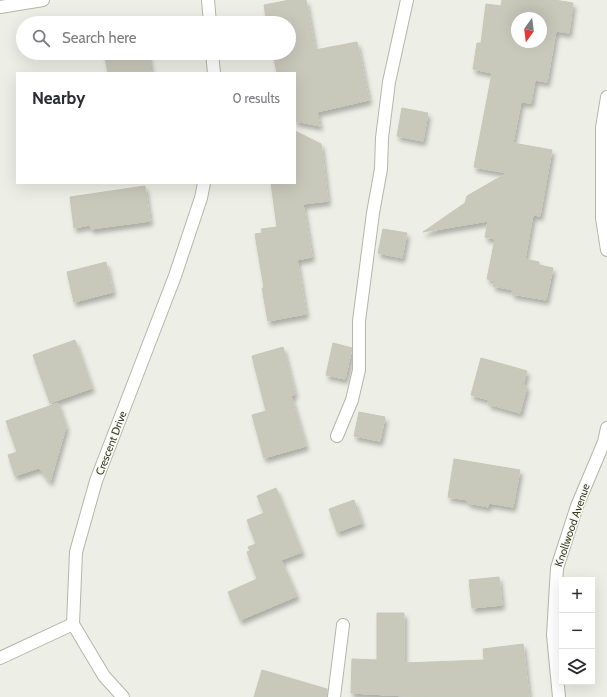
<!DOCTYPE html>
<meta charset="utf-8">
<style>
:root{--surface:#fff;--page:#f2f2f3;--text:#2b2b33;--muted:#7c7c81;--line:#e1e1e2}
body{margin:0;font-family:Cabin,sans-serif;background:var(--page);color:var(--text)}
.controls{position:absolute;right:12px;bottom:12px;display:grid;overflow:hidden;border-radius:0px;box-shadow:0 4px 16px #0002}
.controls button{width:36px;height:36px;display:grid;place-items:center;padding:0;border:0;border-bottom:1px solid var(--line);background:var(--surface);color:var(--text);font:20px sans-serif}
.compass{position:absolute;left:511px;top:12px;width:36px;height:36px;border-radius:50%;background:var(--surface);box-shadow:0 4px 16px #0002;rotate:194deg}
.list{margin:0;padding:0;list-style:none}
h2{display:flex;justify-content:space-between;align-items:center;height:52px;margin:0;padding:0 16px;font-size:17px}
h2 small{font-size:13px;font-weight:400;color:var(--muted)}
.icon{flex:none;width:22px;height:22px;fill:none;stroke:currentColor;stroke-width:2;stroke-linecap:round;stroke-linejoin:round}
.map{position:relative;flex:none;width:607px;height:697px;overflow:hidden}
.search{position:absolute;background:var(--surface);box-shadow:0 4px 16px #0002;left:16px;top:16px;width:280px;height:44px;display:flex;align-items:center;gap:10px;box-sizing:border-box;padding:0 14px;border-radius:22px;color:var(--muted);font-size:15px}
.panel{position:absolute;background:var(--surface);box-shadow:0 4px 16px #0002;left:16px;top:72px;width:280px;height:112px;border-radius:0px}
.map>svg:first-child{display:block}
.building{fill:#c8c9bb;stroke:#c6c8b8;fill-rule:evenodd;filter:url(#shadow)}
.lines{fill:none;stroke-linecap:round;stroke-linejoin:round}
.minor-casing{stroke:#b3b7a7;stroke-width:14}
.minor{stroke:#fff;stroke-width:12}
.labels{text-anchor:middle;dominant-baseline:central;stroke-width:3;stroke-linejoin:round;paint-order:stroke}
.street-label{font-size:11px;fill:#394124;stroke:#fafaf6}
</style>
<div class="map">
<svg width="607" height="697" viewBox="0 0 607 697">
<defs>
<filter id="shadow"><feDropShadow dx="2.5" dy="4.5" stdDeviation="2" flood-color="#0004"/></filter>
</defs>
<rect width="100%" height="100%" fill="#edeee5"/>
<!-- building -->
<g class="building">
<path d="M290,0H306L315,50L357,42L369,100L317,112L320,126L295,121V73H277L273,53H289V23H267L264,5Z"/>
<path d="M502,0H554L573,3L569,33L556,31L547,82L535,80L531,103L521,102L513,143L552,150L540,216L533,215L525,259L539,262V265L553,268L546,300L512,294L513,290L493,286L494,280L487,279L495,239L485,237L488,221L423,232L465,203L467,196L507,173L474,167L492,73L473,69L477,43H481L486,4L501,6ZM517,18H541V42H517Z"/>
<path d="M104,53H148L151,73H108Z"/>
<path d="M402,108L428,113L423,141L397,136Z"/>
<path d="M295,131L321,144L328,201L303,204L312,257L297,260L306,314L268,321L262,288H264L255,234L262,233L261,229L277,227L271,183H295Z"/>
<path d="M145,186L150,221L91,229L90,225L74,228L70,197Z"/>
<path d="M383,229L407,233L402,258L378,253Z"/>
<path d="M106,262L113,292L74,302L67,272Z"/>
<path d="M75,340L92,388L50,403L33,355Z"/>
<path d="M333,343L352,348L345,379L326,375Z"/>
<path d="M283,347L295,394L291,396L306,446L264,458L252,415L266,411L252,356Z"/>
<path d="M481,358L527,371L523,385L527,386L520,413L488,404L489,400L471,395Z"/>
<path d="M58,403L66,427L50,482L39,468L15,476L8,455L17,452L6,421Z"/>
<path d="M359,412L385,417L380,441L354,436Z"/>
<path d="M454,459L520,470L513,507L489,503L488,507L468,503V500L448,497Z"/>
<path d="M276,488L302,552L281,560L297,596L240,620L228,592L257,579L247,552L250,551L248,547L256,544L247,520L264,513L257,496Z"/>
<path d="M354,500L362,523L337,532L329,509Z"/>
<path d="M499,577L502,605L472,608L469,580Z"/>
<path d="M377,613H404V663L484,660L483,649L523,644L529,697H426L351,693L352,659L377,660Z"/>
<path d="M262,670L327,689V697H254Z"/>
</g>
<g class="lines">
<defs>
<g id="minor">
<path d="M208,0L210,23"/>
<path d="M0,7L43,0"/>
<path d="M212,53L214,73"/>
<path d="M607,97L602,128V218L607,250"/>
<path d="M337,436L352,400L359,370V321L373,213L381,169L382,138L389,82L407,0"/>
<path d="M0,658L73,624"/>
<path d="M123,697L104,676L73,624L76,552L96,481L175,276L201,198L204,183"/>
<path d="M334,697L343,625"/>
<path d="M559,697L553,635L557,568L577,506L604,442L607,428"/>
</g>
</defs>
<!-- minor casing -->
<use href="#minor" class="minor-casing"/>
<!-- minor -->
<use href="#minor" class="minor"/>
</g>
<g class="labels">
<!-- street labels -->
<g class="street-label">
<text transform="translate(111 443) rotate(-69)">Crescent Drive</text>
<text transform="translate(572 525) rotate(-71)">Knollwood Avenue</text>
</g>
</g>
</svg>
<div class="controls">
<button>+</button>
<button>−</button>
<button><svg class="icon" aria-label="layers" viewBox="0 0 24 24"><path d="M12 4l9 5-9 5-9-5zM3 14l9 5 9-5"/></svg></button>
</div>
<svg class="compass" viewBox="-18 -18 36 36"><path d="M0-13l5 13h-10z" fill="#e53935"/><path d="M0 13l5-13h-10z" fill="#7c7c81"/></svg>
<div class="search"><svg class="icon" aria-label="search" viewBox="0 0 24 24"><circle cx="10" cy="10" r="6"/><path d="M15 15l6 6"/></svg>Search here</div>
<section class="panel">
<h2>Nearby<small>0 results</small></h2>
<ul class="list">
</ul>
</section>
</div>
